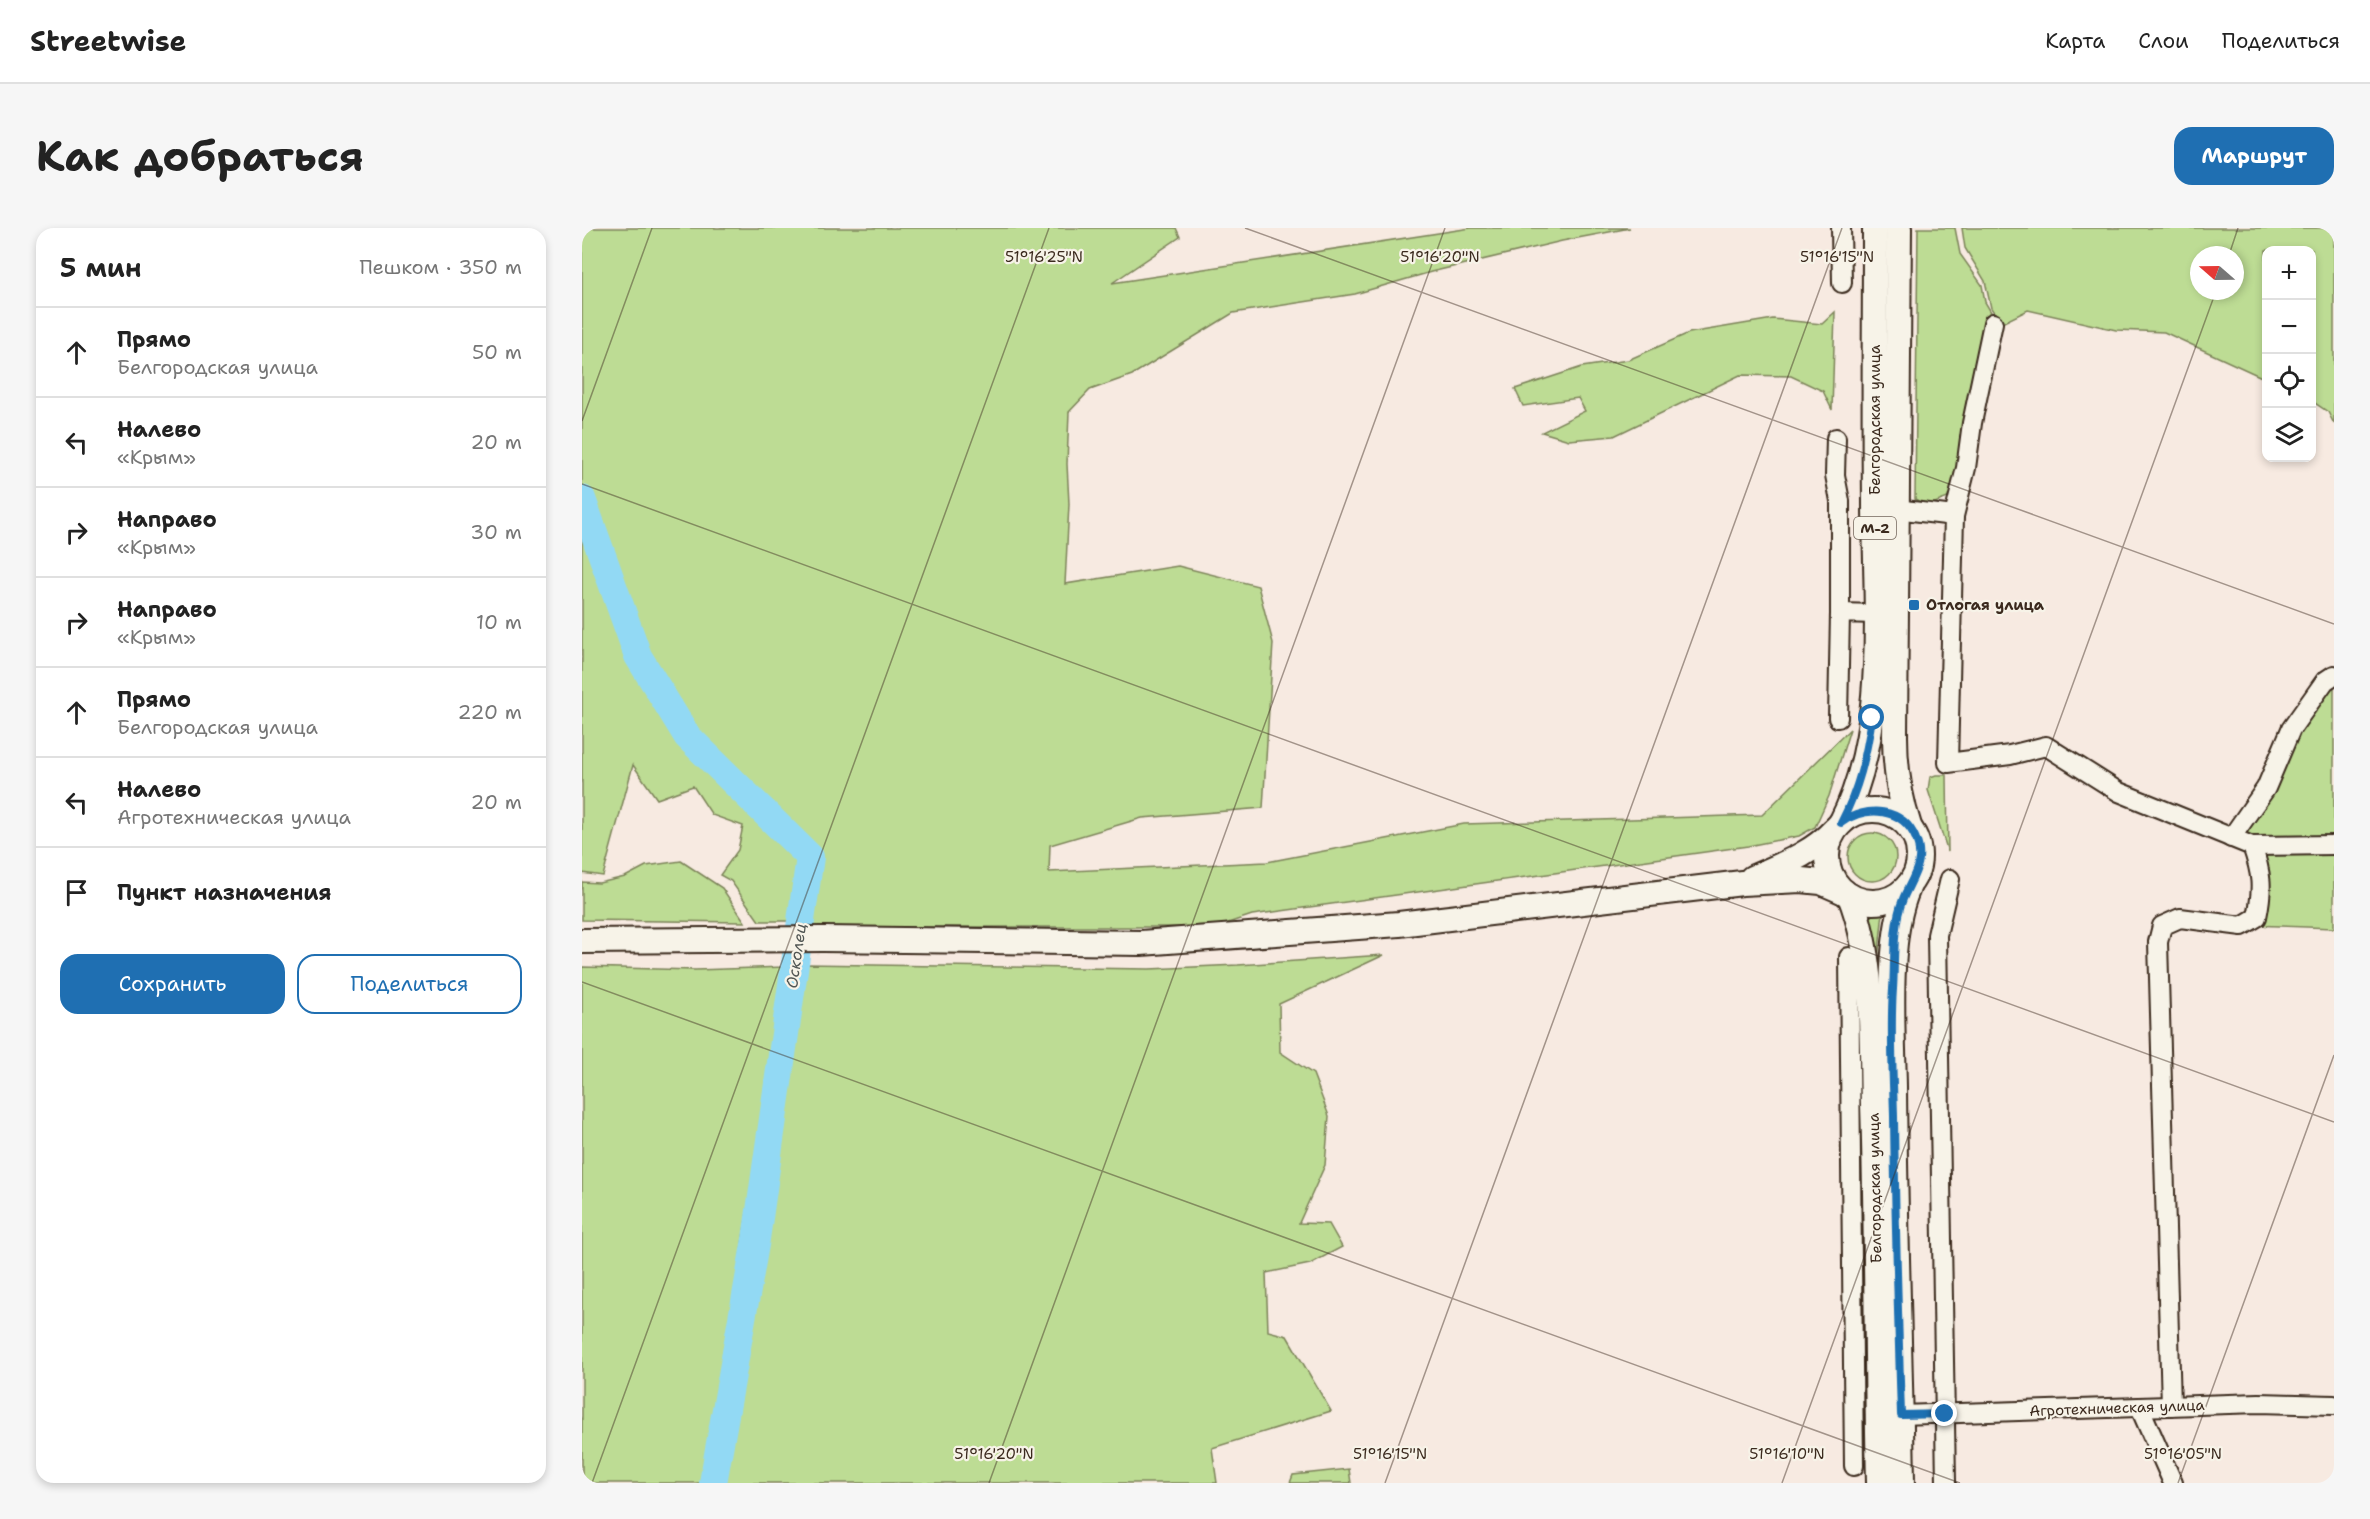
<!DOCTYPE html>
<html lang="ru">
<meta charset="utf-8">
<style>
:root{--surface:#fff;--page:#f6f6f6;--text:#222;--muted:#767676;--line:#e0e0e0;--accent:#1f6fb2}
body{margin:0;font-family:"Shantell Sans",sans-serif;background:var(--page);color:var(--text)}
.controls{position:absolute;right:18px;top:18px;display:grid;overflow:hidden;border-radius:12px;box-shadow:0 3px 9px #0003}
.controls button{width:54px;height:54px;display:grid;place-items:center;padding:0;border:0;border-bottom:2px solid var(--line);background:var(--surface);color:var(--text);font:30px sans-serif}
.compass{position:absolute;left:1608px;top:18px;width:54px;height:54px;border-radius:50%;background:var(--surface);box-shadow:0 3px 9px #0003;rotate:290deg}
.stop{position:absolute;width:18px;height:18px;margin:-14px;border:4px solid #1f6fb2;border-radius:50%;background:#fff}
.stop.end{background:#1f6fb2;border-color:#fff;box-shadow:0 2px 6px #0008}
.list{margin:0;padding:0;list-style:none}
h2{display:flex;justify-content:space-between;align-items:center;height:78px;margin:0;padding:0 24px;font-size:26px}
h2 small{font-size:20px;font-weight:400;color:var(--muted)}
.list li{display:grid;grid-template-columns:39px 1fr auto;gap:18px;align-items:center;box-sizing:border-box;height:90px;padding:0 24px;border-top:2px solid var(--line)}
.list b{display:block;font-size:22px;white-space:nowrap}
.list p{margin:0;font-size:20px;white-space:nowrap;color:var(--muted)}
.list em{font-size:20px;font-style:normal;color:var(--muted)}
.actions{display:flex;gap:12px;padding:18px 24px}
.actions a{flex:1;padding:14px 0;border:2px solid var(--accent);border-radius:18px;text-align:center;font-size:21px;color:var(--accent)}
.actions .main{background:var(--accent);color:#fff}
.icon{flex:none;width:33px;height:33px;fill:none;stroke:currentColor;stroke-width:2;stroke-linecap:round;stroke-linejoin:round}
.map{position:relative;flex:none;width:1752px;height:1255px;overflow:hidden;border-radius:18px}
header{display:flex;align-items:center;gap:36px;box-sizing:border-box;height:84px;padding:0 30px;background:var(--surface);border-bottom:2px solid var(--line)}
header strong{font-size:28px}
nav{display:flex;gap:33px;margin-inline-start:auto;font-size:21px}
.intro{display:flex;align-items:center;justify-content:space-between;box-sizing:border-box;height:144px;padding:0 36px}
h1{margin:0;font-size:42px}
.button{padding:15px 27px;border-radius:18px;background:var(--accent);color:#fff;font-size:21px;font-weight:700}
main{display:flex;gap:36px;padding:0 36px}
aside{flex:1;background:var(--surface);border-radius:18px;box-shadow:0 3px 9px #0003}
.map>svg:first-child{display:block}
.green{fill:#bddc94;stroke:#7c8359;stroke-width:1.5;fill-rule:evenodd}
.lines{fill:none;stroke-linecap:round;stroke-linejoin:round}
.river{stroke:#92d9f4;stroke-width:28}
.minor-casing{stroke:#3b2a1e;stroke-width:22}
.major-casing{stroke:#3b2a1e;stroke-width:28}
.minor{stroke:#f7f3e8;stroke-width:18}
.major{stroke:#f7f3e8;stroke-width:24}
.route{stroke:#1f6fb2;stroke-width:8}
.ticks{fill:none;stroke:#3b2a1e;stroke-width:1.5;stroke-opacity:0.45}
.poi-dot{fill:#1f6fb2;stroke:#f7f3e8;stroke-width:2}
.labels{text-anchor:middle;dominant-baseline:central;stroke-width:4.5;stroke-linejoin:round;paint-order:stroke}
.shield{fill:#f7f3e8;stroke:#73665b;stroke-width:1.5}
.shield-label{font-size:14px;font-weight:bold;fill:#3b2a1e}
.street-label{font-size:15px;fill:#3b2a1e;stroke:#f7f3e8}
.poi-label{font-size:15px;font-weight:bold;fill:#3b2a1e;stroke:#f7f3e8;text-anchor:start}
.water-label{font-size:16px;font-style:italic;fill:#515654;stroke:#f7f3e8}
.ticks-label{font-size:15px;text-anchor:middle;fill:#3b2a1e;stroke:#f7f3e8;stroke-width:4.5;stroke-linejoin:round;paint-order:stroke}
</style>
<header>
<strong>Streetwise</strong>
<nav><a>Карта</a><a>Слои</a><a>Поделиться</a></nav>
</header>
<div class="intro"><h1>Как добраться</h1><a class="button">Маршрут</a></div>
<main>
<aside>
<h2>5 мин<small>Пешком · 350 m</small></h2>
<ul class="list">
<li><svg class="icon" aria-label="ahead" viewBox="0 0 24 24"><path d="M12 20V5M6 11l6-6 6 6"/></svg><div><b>Прямо</b><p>Белгородская улица</p></div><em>50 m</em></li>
<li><svg class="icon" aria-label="left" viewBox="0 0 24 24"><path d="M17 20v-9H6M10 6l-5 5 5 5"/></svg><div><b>Налево</b><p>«Крым»</p></div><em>20 m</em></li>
<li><svg class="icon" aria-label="right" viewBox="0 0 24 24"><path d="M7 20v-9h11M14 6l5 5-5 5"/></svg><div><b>Направо</b><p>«Крым»</p></div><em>30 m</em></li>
<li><svg class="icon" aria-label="right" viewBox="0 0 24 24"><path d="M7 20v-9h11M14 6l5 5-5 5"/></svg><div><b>Направо</b><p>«Крым»</p></div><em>10 m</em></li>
<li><svg class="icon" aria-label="ahead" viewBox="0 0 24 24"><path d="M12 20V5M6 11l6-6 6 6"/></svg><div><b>Прямо</b><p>Белгородская улица</p></div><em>220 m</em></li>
<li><svg class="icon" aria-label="left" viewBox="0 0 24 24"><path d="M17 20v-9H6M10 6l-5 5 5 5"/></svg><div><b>Налево</b><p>Агротехническая улица</p></div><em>20 m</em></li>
<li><svg class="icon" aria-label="arrive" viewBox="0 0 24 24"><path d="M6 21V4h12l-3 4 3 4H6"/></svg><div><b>Пункт назначения</b></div></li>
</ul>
<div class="actions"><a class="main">Сохранить</a><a>Поделиться</a></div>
</aside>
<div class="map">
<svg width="1752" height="1255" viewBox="0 0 1752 1255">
<rect width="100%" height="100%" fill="#f7eae1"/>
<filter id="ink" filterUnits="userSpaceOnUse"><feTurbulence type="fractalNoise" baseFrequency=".0167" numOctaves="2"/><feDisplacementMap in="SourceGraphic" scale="12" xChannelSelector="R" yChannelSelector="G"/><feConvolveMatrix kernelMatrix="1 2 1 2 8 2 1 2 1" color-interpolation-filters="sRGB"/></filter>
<g filter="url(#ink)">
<!-- green -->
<g class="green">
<path d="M0,0H594L598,9L530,55L889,0H1048L980,13L849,44L773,66L651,85L550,147L508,162L487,184L485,236L487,276L483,356L596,338L676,358L691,415L681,580L560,590L468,617L467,644L685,634L882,596L1180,587L1268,501L1247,568L1233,599L1217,608L1166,618L670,687L634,699H226L214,663L209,693H177L149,653L138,647L156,622L161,598L130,587L111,558L75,571L51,537L21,648L0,645ZM49,415L62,425L121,519L98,498Z"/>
<path d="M1336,0H1373L1378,26L1400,57L1403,74L1416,96L1371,268L1345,278L1333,271Z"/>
<path d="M1380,0H1752V196L1746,184L1730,173V22H1684V151L1582,104L1534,102L1446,82L1422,94L1418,93L1409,80L1403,53L1383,20ZM1617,27H1653V63H1617Z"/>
<path d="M1253,84L1250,182L1241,163L1209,148L1158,147L1032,208L987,212L960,204L1003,183L996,170L941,178L933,161L1000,139L1046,132L1107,105L1191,91L1240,96Z"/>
<path d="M1752,453V613L1661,609L1712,504Z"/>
<path d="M1354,547H1365L1366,624L1346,562L1348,549Z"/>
<circle cx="1290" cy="629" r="24"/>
<path d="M1675,621H1752V700L1667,697Z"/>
<path d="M99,633L140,660L163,694L0,692V654L17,655L43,649L64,638Z"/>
<path d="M1301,684L1296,731L1286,686Z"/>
<path d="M802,727L697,776L698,824L731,846L747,888L743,937L717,995L747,996L760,1019L728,1036L684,1045L686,1103L705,1108L749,1183L630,1220L635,1255H141L223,736L567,741L656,737Z"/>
<path d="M0,739L113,742L203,739L123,1255H0Z"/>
<path d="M767,1241L769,1255H708L711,1247Z"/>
</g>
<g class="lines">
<!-- river -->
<path class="river" d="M0,271L56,428L105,508L228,629L174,1011L131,1255"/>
<defs>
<g id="minor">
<path d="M1259,0L1260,55"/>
<path d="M1254,210L1253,247L1258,273V385"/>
<path d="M1314,281L1372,288L1384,240L1390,195L1411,95"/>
<path d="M1372,288L1366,535L1428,527L1464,518L1537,564L1670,618C1680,646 1681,660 1675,689L1660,698L1598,690L1580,698L1576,714L1589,1178"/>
<path d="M1256,490L1258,385L1294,386"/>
<path d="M1649,610L1684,560L1709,501L1743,453L1752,447"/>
<path d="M1670,618L1752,617"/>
<path d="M1267,729L1272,1238"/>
<path d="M1558,1180L1591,1255"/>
<path d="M1319,1187L1677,1175L1752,1177"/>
<path d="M1364,1255L1355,707L1368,651"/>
</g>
<g id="major">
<path d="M1317,0L1313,508C1313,539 1317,568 1327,598"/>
<circle cx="1291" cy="628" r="46"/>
<path d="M1259,595C1307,503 1293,374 1293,273C1292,182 1293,91 1293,0"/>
<path d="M1170,650C1199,637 1230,626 1252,602"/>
<path d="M1268,668C1293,731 1289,809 1291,876C1295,1002 1294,1129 1297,1255"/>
<path d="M0,713L241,711L559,715L817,696L1160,655L1219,652L1239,654L1262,664"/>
<path d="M1320,1255C1318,1123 1313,991 1312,858C1311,803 1304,709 1326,660"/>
</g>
</defs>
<!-- minor casing -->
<use href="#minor" class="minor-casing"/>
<!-- major casing -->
<use href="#major" class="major-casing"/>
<!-- minor -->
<use href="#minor" class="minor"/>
<!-- major -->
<use href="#major" class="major"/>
</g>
</g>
<g class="lines" filter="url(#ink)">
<!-- route -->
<path class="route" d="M1290,490C1284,529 1277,560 1259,595C1284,577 1321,579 1334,611C1344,634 1329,651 1321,671C1310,698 1313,732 1311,761C1308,803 1311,846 1312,888C1313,988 1316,1087 1319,1187L1363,1186"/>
</g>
<!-- ticks -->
<path class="ticks" d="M663,0L1752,396M1647,27L1656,0M0,193L70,0M0,256L1752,894M0,754L1378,1255M0,1251L11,1255M10,1255L467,0M407,1255L863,0M803,1255L1260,0M1200,1255L1634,63M1596,1255L1752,827"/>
<!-- markers -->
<rect class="poi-dot" x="1326" y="371" width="12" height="12" rx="3"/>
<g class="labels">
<!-- shield labels -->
<rect class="shield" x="1272" y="289" width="42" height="22" rx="4.5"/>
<g class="shield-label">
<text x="1293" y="300">М-2</text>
</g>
<!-- street labels -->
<g class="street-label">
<text transform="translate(1293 192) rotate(-90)">Белгородская улица</text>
<text transform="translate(1293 960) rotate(-91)">Белгородская улица</text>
<text transform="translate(1535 1180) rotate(-2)">Агротехническая улица</text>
</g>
<!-- poi labels -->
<g class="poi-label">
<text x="1344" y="377">Отлогая улица</text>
</g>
<!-- water labels -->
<g class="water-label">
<text transform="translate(214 728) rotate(-82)">Осколец</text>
</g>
</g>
<g class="ticks-label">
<text x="462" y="34">51°16'25"N</text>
<text x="858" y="34">51°16'20"N</text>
<text x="1255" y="34">51°16'15"N</text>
<text x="412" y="1231">51°16'20"N</text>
<text x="808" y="1231">51°16'15"N</text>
<text x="1205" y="1231">51°16'10"N</text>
<text x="1601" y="1231">51°16'05"N</text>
</g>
</svg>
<div class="controls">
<button>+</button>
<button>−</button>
<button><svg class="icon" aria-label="locate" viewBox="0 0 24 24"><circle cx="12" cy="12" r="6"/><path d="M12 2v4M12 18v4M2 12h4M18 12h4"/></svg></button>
<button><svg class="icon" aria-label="layers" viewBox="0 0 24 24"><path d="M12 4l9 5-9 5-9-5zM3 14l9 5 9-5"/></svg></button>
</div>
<svg class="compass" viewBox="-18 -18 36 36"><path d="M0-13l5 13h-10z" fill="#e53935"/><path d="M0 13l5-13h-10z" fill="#767676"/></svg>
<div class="stop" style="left:1290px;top:490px"></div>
<div class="stop end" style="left:1363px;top:1186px"></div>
</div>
</main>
